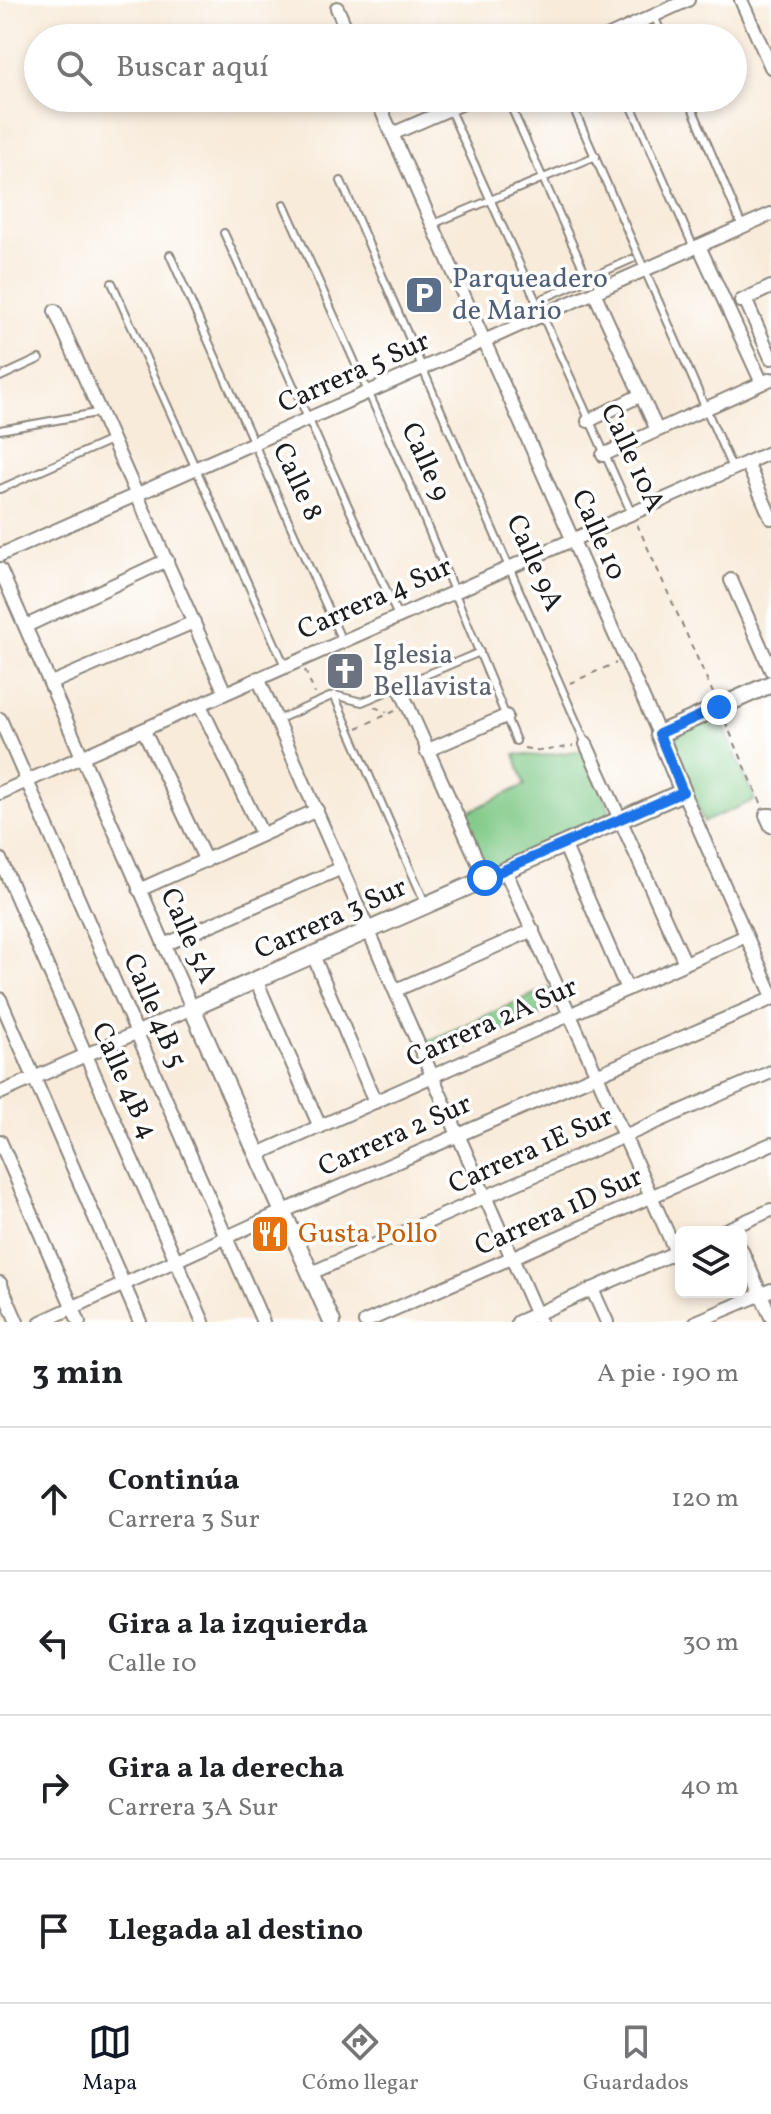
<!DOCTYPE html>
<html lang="es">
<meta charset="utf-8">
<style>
:root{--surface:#fff;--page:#f6f6f6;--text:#202124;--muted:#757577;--line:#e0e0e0;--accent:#111827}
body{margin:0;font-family:Vollkorn,serif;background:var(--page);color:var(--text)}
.controls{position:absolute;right:24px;bottom:24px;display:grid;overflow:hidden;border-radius:12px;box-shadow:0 4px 12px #0003}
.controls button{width:72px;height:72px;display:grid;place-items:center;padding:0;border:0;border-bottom:2px solid var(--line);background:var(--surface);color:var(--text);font:40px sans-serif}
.stop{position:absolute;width:24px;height:24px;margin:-18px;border:6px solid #1a73e8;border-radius:50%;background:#fff}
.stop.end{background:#1a73e8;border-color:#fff;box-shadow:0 2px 8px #0008}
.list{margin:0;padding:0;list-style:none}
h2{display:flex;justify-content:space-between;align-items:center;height:104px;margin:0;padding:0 32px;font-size:34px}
h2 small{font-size:26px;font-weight:400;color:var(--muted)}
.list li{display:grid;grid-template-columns:52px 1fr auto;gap:24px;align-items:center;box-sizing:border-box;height:144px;padding:0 32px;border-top:2px solid var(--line)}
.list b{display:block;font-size:30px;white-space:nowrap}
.list p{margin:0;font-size:26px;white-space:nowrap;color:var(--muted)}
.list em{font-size:26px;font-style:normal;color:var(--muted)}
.icon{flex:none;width:44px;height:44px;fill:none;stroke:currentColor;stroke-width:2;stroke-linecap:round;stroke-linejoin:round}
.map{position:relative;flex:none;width:771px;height:1322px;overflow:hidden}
.search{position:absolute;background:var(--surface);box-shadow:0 4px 12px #0003;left:24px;right:24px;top:24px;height:88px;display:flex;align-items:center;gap:20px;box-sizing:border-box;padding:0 28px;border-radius:44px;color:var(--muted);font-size:30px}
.sheet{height:680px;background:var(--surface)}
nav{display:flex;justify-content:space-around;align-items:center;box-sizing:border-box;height:112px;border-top:2px solid var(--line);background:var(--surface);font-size:22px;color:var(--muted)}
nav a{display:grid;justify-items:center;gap:4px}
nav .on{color:var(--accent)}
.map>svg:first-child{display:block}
.green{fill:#7fc986;stroke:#4e7251;stroke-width:2}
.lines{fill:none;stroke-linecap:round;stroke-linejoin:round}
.lane-casing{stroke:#8a847b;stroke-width:10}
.street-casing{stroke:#8a847b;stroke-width:16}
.secondary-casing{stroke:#8a847b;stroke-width:20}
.path{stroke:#8a847b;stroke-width:2;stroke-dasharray:6 6;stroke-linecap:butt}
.lane{stroke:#fff;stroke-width:6}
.street{stroke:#fff;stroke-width:12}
.secondary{stroke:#fff;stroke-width:16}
.route{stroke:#1a73e8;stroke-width:10}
.labels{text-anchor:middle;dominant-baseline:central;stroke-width:7;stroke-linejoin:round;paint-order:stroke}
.service-label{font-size:28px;fill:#4e5e75;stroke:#fff;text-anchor:start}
.street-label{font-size:28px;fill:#1c1c1c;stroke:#fff}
.worship-label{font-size:28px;fill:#5b616d;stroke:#fff;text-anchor:start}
.food-label{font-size:28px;fill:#c56008;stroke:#fff;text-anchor:start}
</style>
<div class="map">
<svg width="771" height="1322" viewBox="0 0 771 1322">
<rect width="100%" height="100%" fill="#fff"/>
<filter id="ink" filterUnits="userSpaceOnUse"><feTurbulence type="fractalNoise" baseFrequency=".0125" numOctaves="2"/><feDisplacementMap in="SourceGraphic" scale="16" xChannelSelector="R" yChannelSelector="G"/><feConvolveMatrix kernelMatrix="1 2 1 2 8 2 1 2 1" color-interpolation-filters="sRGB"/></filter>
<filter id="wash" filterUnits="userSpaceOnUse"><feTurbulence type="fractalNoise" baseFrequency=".006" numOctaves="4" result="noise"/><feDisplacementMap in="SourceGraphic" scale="32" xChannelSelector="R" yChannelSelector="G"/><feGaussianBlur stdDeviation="1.8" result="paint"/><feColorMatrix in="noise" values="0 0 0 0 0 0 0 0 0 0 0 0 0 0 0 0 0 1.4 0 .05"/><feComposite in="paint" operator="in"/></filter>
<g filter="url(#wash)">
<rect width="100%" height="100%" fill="#f8ebda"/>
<!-- green -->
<g class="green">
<path d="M718,714L755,800L704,822L667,736Z"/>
<path d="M584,750L613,818L489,875L462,815L525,785L515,754L540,756Z"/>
<path d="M550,987L558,1006L433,1062L424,1043Z"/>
</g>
</g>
<g filter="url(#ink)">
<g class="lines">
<defs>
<g id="lane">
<path d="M654,15L663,38"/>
<path d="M507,98L588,279"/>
<path d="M569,98L732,468"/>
<path d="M628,98L694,248"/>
<path d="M688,98L742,226"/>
<path d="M450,110L631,512"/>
<path d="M341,181L586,744"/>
<path d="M284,204L413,492L516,741"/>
<path d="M433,224L596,156"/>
<path d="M224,233L398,616"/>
<path d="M170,255L342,641"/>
<path d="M112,283L285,666"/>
<path d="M542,299L632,259"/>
<path d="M0,377L39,359"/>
<path d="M0,430L102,412"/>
<path d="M0,489L111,440"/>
<path d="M334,695L426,905"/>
<path d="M277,720L334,695L362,702L480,652"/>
</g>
<g id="street">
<path d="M741,0L771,67"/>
<path d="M337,8L350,38"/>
<path d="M605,38L688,0"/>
<path d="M376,98L659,734"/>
<path d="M392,134L475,98"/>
<path d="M699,246L762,383"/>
<path d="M594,292L657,430"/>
<path d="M745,299L771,358"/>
<path d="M741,301L771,287"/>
<path d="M55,311L225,693"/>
<path d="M588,421L641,395"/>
<path d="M603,455L771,379"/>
<path d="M747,463L771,518"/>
<path d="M0,555L771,214"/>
<path d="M0,569L192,1008L0,1093"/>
<path d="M731,580L771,670"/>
<path d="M26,626L167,560"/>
<path d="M258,678L540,1322"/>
<path d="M51,683L194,622"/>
<path d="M399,686L485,878"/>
<path d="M200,705L262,834"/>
<path d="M0,719L263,1322"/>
<path d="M144,731L206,861"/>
<path d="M586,744L685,963"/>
<path d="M426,751L506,716"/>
<path d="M683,792L771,992"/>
<path d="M0,793L771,452"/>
<path d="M771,815H766L771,826"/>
<path d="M564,844L627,989"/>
<path d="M0,859L203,1322"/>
<path d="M505,870L676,1252"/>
<path d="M139,890L317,810"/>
<path d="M164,945L342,868"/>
<path d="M313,955L375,1102"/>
<path d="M256,980L320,1127"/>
<path d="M396,990L533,930"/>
<path d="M0,999L140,1322"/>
<path d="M0,1141L79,1322"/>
<path d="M258,1154L746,936"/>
<path d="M721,1232L771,1210"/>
<path d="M741,1249L771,1317"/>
<path d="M311,1273L771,1072"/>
<path d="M0,1283L17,1322"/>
<path d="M592,1289L607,1322"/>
<path d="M41,1322L284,1211L771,999"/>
<path d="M365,1322L771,1144"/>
<path d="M518,1322L681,1250"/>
<path d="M696,1322L771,1290"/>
</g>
<path id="secondary" d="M332,1322L192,1008L683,792L659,734L771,684"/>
</defs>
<!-- lane casing -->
<use href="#lane" class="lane-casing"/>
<!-- street casing -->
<use href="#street" class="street-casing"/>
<!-- secondary casing -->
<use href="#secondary" class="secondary-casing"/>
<!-- path -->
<g class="path">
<path d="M637,524L713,693"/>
<path d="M305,670L315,694"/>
<path d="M570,683L616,663"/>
<path d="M374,707L387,712"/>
<path d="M725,721L761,803"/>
<path d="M357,728L395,711"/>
<path d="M524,748L542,751L573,746"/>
</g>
<!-- lane -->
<use href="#lane" class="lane"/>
<!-- street -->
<use href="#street" class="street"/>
<!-- secondary -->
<use href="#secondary" class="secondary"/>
</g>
</g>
<g class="lines" filter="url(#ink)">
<!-- route -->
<path class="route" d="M485,878L683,792L659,734L719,707"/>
</g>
<!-- icons -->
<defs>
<symbol id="parking-square" viewBox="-11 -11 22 22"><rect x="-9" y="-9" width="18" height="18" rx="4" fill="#5c6f8a" stroke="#fff"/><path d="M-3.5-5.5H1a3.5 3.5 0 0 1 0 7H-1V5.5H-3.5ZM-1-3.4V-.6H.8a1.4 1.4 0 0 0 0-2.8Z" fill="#fff"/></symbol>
<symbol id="church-square" viewBox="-11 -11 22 22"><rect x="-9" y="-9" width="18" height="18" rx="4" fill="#6b7280" stroke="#fff"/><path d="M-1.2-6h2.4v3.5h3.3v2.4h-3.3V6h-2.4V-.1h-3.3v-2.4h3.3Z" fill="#fff"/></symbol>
<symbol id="restaurant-square" viewBox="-11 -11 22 22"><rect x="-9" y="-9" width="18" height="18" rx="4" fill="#e8710a" stroke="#fff"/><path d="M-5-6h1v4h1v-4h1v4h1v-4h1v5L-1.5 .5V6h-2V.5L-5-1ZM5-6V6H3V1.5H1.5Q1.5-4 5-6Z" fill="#fff"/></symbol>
</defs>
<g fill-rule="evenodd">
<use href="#parking-square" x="402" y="273" width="44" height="44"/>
<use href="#church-square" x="323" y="649" width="44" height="44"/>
<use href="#restaurant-square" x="248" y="1212" width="44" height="44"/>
</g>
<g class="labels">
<!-- service labels -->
<g class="service-label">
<text x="452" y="279">Parqueadero<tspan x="452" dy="32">de Mario</tspan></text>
</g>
<!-- street labels -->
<g class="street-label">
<text transform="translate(354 373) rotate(-24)">Carrera 5 Sur</text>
<text transform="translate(632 458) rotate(65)">Calle 10A</text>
<text transform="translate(425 462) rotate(66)">Calle 9</text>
<text transform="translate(297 482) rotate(65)">Calle 8</text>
<text transform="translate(598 535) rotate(66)">Calle 10</text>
<text transform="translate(534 563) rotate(66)">Calle 9A</text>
<text transform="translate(375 599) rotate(-24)">Carrera 4 Sur</text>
<text transform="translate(331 919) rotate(-24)">Carrera 3 Sur</text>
<text transform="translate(188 936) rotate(66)">Calle 5A</text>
<text transform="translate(154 1011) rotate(67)">Calle 4B 5</text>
<text transform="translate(492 1023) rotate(-24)">Carrera 2A Sur</text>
<text transform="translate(124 1081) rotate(66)">Calle 4B 4</text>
<text transform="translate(395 1136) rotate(-24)">Carrera 2 Sur</text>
<text transform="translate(531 1151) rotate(-24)">Carrera 1E Sur</text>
<text transform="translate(559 1212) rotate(-24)">Carrera 1D Sur</text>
</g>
<!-- worship labels -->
<g class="worship-label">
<text x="373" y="655">Iglesia<tspan x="373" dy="32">Bellavista</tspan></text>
</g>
<!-- food labels -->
<g class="food-label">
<text x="298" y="1234">Gusta Pollo</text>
</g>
</g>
</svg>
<div class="controls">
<button><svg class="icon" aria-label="layers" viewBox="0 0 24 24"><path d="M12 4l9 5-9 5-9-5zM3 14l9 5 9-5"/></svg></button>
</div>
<div class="stop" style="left:485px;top:878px"></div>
<div class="stop end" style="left:719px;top:707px"></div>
<div class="search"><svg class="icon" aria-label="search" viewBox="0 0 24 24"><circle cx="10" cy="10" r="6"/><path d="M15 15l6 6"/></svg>Buscar aquí</div>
</div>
<section class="sheet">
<h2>3 min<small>A pie · 190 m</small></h2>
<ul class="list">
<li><svg class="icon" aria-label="ahead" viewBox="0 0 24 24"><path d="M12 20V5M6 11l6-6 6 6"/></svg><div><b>Continúa</b><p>Carrera 3 Sur</p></div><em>120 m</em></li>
<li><svg class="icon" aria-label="left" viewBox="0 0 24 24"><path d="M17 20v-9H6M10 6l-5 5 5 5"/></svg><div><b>Gira a la izquierda</b><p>Calle 10</p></div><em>30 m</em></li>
<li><svg class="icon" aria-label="right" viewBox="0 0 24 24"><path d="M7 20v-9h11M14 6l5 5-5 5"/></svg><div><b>Gira a la derecha</b><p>Carrera 3A Sur</p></div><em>40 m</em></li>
<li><svg class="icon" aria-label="arrive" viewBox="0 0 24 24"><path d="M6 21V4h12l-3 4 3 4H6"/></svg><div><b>Llegada al destino</b></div></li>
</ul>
</section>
<nav>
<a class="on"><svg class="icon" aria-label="map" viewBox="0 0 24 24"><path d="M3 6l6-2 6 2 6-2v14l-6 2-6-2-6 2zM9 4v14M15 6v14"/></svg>Mapa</a>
<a><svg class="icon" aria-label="directions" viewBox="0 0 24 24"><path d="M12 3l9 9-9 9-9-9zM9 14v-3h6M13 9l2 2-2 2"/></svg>Cómo llegar</a>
<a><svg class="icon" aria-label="saved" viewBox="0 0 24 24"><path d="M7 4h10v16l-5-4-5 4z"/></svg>Guardados</a>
</nav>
